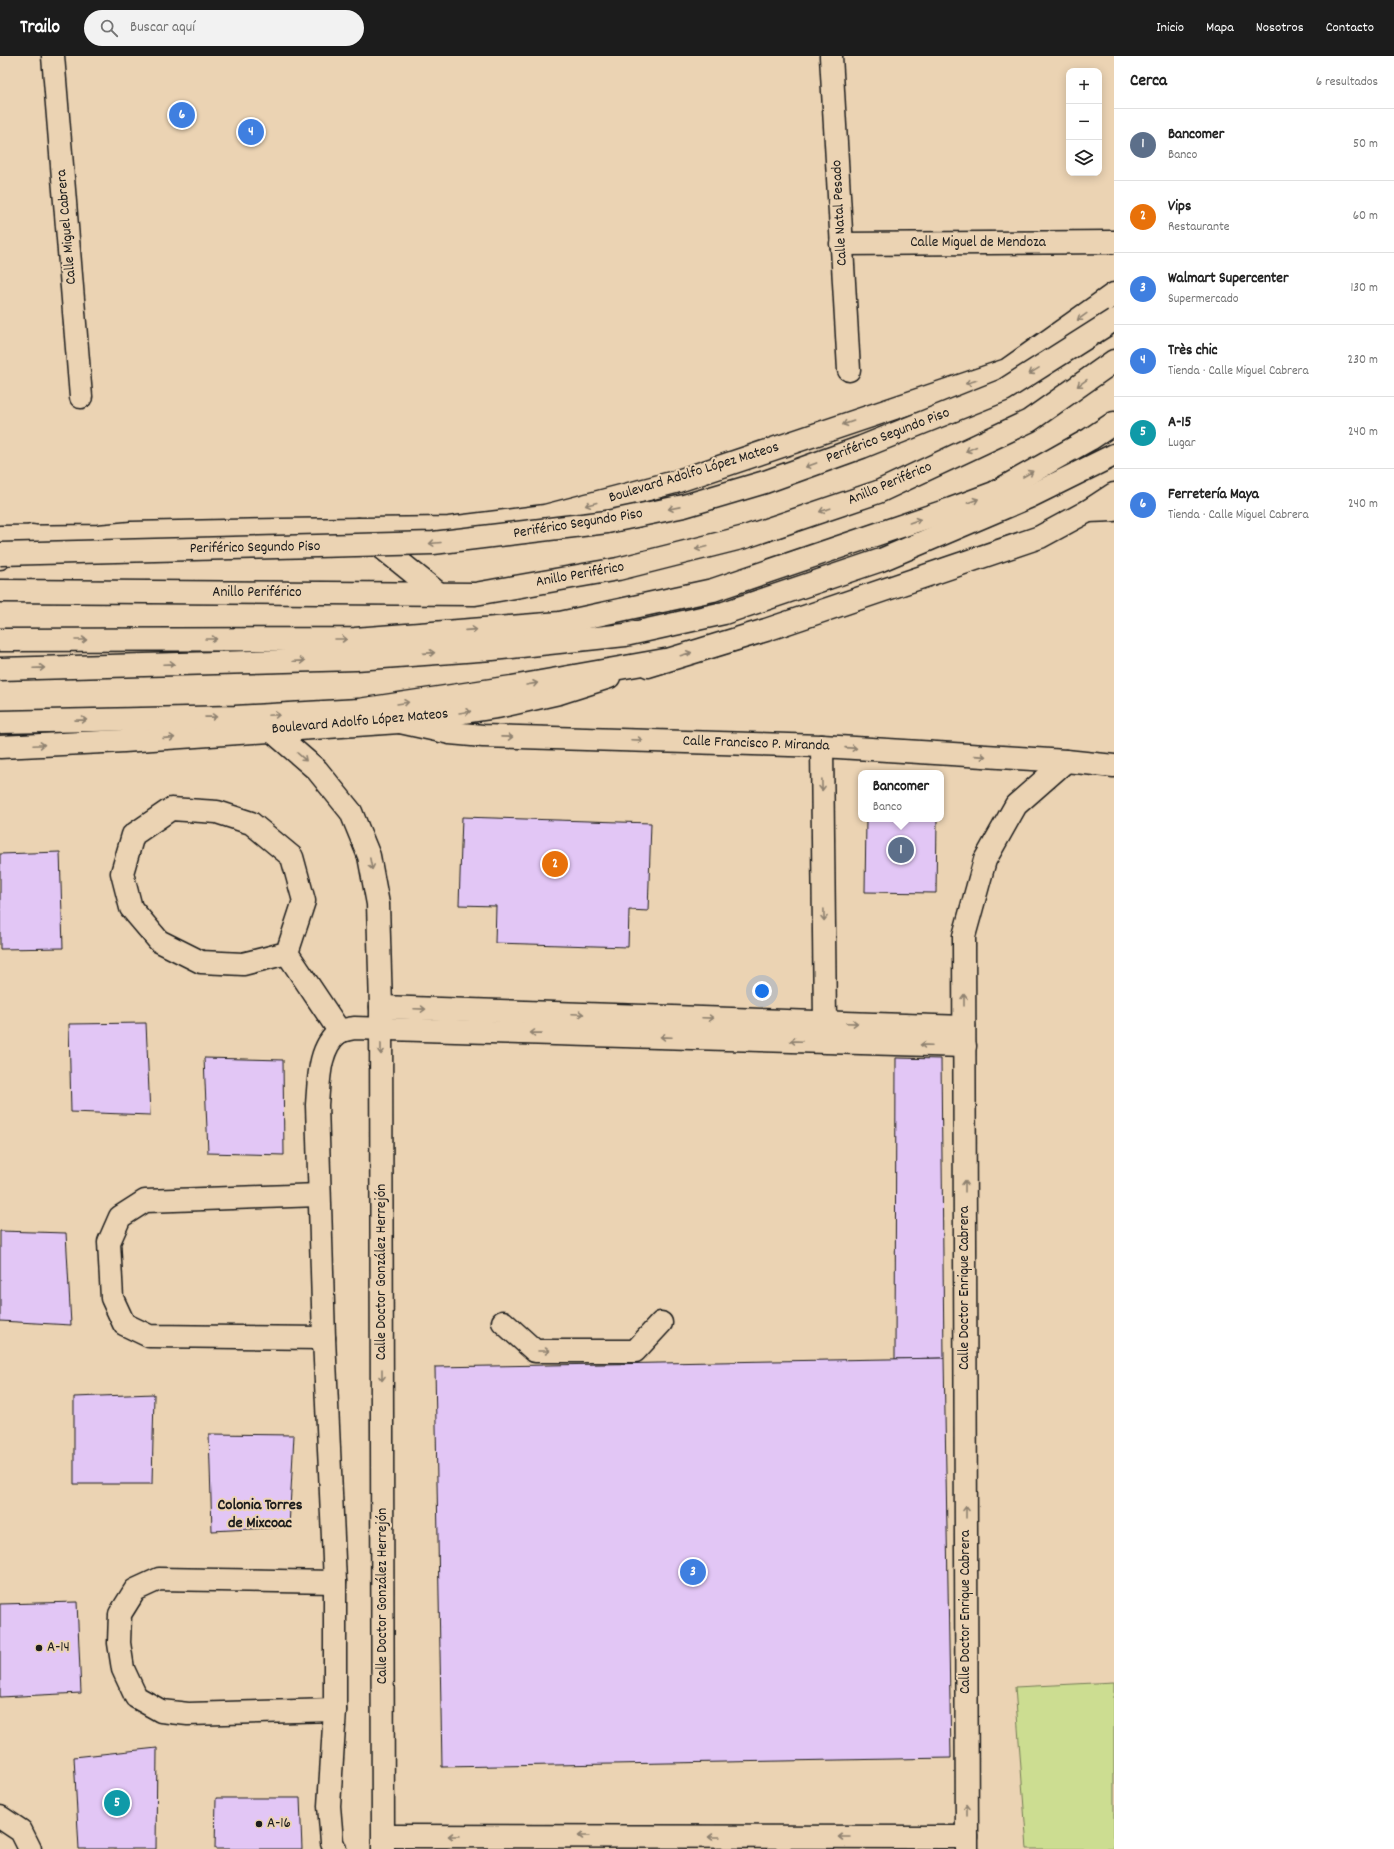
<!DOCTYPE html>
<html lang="es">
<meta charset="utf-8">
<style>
:root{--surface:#fff;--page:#f2f2f2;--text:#222;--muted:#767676;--line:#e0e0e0;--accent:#1c1c1c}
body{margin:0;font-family:Dekko,sans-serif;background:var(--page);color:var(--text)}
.controls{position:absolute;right:12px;top:12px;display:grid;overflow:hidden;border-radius:8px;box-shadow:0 2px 10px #0003}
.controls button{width:36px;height:36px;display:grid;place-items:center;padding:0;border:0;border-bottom:1px solid var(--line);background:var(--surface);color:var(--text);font:20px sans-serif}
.you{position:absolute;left:762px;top:935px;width:14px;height:14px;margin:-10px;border:3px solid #fff;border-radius:50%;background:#1a73e8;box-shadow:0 0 0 6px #1a73e833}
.badge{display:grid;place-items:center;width:26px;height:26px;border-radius:50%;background:var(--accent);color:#fff;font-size:13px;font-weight:700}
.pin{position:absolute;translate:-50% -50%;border:2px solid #fff;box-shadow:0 1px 4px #0006}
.popup{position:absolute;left:858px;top:714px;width:86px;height:52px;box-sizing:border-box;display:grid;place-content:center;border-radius:8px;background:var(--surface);filter:drop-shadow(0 1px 3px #0005);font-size:13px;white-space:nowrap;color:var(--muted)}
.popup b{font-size:15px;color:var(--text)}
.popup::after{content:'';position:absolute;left:50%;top:100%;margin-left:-8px;border:8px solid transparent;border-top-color:var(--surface)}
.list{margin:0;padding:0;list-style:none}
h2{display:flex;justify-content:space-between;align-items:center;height:52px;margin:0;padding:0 16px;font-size:17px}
h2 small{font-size:13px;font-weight:400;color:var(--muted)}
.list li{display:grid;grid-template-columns:26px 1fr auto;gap:12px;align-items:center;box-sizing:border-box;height:72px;padding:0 16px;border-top:1px solid var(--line)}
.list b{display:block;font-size:15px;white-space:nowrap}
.list p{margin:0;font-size:13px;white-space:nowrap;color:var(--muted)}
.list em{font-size:13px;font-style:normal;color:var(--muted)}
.icon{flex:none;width:22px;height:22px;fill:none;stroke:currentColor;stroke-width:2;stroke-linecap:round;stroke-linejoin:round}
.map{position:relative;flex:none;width:1114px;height:1793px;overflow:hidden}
header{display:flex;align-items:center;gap:24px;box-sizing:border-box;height:56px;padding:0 20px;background:var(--accent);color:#fff}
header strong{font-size:19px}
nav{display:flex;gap:22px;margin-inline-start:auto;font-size:14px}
.search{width:280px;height:36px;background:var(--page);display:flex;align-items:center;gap:10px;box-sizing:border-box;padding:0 14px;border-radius:22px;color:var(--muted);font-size:15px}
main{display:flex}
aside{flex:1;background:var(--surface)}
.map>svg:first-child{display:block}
.green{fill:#ccdd91;stroke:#747c56}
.building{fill:#e2c6f5;stroke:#1c1c1c}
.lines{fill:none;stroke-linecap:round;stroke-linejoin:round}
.minor-casing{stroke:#1c1c1c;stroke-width:25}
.major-casing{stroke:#1c1c1c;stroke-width:25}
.highway-casing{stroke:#1c1c1c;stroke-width:25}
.minor{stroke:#ebd3b3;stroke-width:22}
.major{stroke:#ebd3b3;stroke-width:22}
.highway{stroke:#ebd3b3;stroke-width:22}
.highway-bridge-casing{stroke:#1c1c1c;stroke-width:25;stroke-linecap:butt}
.highway-bridge{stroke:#ebd3b3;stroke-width:22}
.oneway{stroke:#8e816f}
.poi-dot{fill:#1c1c1c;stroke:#ebd3b3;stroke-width:1.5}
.labels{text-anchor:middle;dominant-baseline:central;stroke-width:4;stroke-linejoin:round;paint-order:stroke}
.street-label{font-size:15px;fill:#1c1c1c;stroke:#ebd3b3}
.poi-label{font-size:15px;fill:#1c1c1c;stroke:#ebd3b3;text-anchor:start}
.neighbourhood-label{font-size:16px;font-weight:bold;fill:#1c1c1c;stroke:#ebd3b3}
</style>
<header>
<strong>Trailo</strong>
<div class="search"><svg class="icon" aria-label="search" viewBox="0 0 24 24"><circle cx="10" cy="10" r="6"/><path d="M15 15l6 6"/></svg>Buscar aquí</div>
<nav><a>Inicio</a><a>Mapa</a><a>Nosotros</a><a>Contacto</a></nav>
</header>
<main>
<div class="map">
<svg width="1114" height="1793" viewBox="0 0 1114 1793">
<rect width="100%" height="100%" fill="#ebd3b3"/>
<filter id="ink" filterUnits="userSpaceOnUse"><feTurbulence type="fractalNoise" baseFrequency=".025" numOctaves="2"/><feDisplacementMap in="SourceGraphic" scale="8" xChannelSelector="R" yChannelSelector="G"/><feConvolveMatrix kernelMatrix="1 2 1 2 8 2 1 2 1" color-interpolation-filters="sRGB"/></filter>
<g filter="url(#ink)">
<!-- green -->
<path class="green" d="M1114,1626V1793H1027L1015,1631Z"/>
<!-- building -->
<g class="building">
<path d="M462,761L651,767L648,855L629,854L628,891L495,887L496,850L459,849Z"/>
<path d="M866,763H937L936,837L865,836Z"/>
<path d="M60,796L63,892L0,893V798Z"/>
<path d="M146,967L150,1059L71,1056L69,968Z"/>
<path d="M204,1002L283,1004L284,1099L208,1097Z"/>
<path d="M896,1002L941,1003L944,1302L895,1303Z"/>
<path d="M0,1175L66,1177L71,1269L0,1265Z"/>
<path d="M944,1302L951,1702L442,1711L435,1311Z"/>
<path d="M154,1338L152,1428H74V1341Z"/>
<path d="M209,1378L294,1379L289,1471L212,1475Z"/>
<path d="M77,1546L81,1637L0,1641V1548Z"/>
<path d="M157,1692L156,1793H79L74,1701Z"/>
<path d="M216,1742H300L302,1793H215Z"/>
</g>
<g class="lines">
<defs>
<g id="minor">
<path d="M53,0L81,341"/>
<path d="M831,0L849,314"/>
<path d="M841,188L1114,186"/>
<path d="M1088,455L1114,454"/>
<path d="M400,666L450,677L483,680L822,690L1066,705L1114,710"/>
<path d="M272,675L317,714L351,756L369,800L378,848L381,951L383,1793"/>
<path d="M822,690L825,966"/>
<path d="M171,753L217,756L251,767L292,801L304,845L287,897L243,908L201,906L159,885L131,852L122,817L133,779Z"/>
<path d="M287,897L340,976"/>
<path d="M381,951L964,971"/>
<path d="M319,1139L145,1145L120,1161L109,1186L112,1242L124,1268L149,1280L324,1282"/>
<path d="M503,1266L535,1295H635L661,1267"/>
<path d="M335,1654L188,1658L161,1655L136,1641L123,1613L119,1587L120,1558L135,1534L159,1523L335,1526"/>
<path d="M0,1761L21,1775L30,1793"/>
<path d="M384,1780L967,1781"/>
<path d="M335,1793L332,1786L329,1750L335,1654V1526L324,1282L317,1049C319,1025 318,992 339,976C343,974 349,973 354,972L965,990"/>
<path d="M967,1793L964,880L985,804L1016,749L1066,705"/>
</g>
<g id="major">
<path d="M0,481L98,480L131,477L279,474L449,472L545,460L675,426L1007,314L1114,238"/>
<path d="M648,610L766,574L1040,481L1088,455L1114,438"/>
<path d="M0,691L124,685L399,666L497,651L559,637L609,621"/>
</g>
<g id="highway">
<path d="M359,473L438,537"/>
<path d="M0,502L32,480"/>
<path d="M0,535L475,538L618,513L745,481L878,436L1029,365L1114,305"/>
<path d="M0,584L355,583L560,567L713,534L951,453L994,437L1090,383L1114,367"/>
<path d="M0,613L356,603L492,593L625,579L724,557L881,504L1029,441L1114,399"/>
<path d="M0,666L235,661L359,654L512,631L665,604"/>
</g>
</defs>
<!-- minor casing -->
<use href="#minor" class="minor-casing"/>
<!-- major casing -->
<use href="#major" class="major-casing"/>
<!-- highway casing -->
<use href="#highway" class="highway-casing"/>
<!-- minor -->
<use href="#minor" class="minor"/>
<!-- major -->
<use href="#major" class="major"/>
<!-- highway -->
<use href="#highway" class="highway"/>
<defs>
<path id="highway-bridge" d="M0,498L433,487L607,466L684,450L765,426L862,391L1004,334L1114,264"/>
</defs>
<!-- highway-bridge casing -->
<use href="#highway-bridge" class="highway-bridge-casing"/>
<!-- highway-bridge -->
<use href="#highway-bridge" class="highway-bridge"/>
</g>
<!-- one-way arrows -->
<defs><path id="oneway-shaft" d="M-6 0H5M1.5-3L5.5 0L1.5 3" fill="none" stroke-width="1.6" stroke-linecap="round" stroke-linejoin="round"/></defs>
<g class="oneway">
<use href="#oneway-shaft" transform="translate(1082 261) rotate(144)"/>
<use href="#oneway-shaft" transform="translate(1034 315) rotate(148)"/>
<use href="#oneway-shaft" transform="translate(971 326) rotate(162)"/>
<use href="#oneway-shaft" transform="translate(1082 327) rotate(145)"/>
<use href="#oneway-shaft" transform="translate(848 367) rotate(161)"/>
<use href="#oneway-shaft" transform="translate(971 393) rotate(155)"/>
<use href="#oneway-shaft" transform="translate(811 409) rotate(160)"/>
<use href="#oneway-shaft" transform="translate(1028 418) rotate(-30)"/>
<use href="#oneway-shaft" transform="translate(973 445) rotate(-20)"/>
<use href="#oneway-shaft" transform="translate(591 448) rotate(165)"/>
<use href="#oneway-shaft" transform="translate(674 452) rotate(169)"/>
<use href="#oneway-shaft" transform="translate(825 454) rotate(162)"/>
<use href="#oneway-shaft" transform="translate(915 465) rotate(-19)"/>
<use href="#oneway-shaft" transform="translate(435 487) rotate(175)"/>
<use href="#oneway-shaft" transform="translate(701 492) rotate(166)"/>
<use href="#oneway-shaft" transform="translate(471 574) rotate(-4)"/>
<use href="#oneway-shaft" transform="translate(211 583)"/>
<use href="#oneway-shaft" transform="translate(341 583)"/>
<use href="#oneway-shaft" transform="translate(81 584)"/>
<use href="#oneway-shaft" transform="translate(429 597) rotate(-4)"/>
<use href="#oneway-shaft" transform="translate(686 598) rotate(-16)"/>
<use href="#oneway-shaft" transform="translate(299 605) rotate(-2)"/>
<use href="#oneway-shaft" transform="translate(169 608) rotate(-2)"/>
<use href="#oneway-shaft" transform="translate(39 612) rotate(-2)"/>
<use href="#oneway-shaft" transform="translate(532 628) rotate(-10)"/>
<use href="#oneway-shaft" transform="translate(403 647) rotate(-9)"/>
<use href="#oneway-shaft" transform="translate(465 656) rotate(-9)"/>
<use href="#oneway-shaft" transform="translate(274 659) rotate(-3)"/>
<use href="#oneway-shaft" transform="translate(211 661) rotate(-1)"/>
<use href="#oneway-shaft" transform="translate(81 664) rotate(-1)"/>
<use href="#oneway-shaft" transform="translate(507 681) rotate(1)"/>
<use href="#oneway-shaft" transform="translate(169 682) rotate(-4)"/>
<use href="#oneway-shaft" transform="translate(637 684) rotate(2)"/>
<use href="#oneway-shaft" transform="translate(39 689) rotate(-3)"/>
<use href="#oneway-shaft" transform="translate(851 692) rotate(4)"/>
<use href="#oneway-shaft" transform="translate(980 700) rotate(4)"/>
<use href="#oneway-shaft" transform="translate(302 701) rotate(41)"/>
<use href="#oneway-shaft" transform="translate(822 729) rotate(89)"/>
<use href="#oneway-shaft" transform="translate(371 808) rotate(79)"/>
<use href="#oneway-shaft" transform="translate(824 859) rotate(89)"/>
<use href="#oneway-shaft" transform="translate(964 944) rotate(-90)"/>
<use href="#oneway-shaft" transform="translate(420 953) rotate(2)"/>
<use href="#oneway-shaft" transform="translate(578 958) rotate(2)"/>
<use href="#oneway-shaft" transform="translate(708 962) rotate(2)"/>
<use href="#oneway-shaft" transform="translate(852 967) rotate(2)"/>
<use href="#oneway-shaft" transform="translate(536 977) rotate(-179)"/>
<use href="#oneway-shaft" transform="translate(666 981) rotate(-178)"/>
<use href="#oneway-shaft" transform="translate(796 985) rotate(-178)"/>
<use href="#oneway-shaft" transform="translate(926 989) rotate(-178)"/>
<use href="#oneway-shaft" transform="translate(381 993) rotate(90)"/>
<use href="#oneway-shaft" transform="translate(965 1130) rotate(-90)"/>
<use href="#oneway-shaft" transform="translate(544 1295)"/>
<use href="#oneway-shaft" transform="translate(382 1319) rotate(90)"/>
<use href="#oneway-shaft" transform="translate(966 1456) rotate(-90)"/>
<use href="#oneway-shaft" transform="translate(967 1754) rotate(-90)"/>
<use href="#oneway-shaft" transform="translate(454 1780) rotate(-180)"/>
<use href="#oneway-shaft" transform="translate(584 1780) rotate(-180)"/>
<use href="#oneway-shaft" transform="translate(714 1781) rotate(-180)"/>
<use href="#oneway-shaft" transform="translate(844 1781) rotate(-180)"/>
</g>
</g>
<!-- markers -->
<g class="poi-dot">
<circle cx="39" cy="1592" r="4"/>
<circle cx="259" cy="1768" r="4"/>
</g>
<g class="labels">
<!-- street labels -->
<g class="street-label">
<text transform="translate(840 157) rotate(-93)">Calle Natal Pesado</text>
<text transform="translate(67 171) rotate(-95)">Calle Miguel Cabrera</text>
<text x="978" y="187">Calle Miguel de Mendoza</text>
<text transform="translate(888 380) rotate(-21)">Periférico Segundo Piso</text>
<text transform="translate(694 417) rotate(-17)">Boulevard Adolfo López Mateos</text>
<text transform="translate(890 428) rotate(-23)">Anillo Periférico</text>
<text transform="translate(578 468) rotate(-9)">Periférico Segundo Piso</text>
<text transform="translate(255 492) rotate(-1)">Periférico Segundo Piso</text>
<text transform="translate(580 519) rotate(-10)">Anillo Periférico</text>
<text x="257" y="537">Anillo Periférico</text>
<text transform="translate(360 666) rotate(-5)">Boulevard Adolfo López Mateos</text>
<text transform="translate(756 688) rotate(2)">Calle Francisco P. Miranda</text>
<text transform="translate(382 1216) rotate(-90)">Calle Doctor González Herrejón</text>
<text transform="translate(965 1232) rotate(-90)">Calle Doctor Enrique Cabrera</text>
<text transform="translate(383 1540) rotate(-90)">Calle Doctor González Herrejón</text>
<text transform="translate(966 1556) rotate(-90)">Calle Doctor Enrique Cabrera</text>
</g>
<!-- poi labels -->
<g class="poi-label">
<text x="47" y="1592">A-14</text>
<text x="267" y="1768">A-16</text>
</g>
<!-- neighbourhood labels -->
<g class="neighbourhood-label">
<text x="260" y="1449">Colonia Torres<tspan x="260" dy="18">de Mixcoac</tspan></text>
</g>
</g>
</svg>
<div class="controls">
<button>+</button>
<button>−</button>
<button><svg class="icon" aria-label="layers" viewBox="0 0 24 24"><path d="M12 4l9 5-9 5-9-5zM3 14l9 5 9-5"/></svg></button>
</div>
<div class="you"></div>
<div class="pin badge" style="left:901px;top:794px;background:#5c6f8a">1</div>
<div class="popup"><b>Bancomer</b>Banco</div>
<div class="pin badge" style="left:555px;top:808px;background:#e8710a">2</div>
<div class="pin badge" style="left:693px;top:1516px;background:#3f7fe0">3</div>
<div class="pin badge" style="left:251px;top:76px;background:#3f7fe0">4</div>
<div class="pin badge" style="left:117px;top:1747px;background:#0f9aa8">5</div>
<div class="pin badge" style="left:182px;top:59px;background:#3f7fe0">6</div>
</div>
<aside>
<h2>Cerca<small>6 resultados</small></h2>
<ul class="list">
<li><span class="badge" style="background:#5c6f8a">1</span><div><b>Bancomer</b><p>Banco</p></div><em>50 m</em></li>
<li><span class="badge" style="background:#e8710a">2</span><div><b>Vips</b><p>Restaurante</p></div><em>60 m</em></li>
<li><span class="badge" style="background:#3f7fe0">3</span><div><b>Walmart Supercenter</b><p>Supermercado</p></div><em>130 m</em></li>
<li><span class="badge" style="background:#3f7fe0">4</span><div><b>Très chic</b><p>Tienda · Calle Miguel Cabrera</p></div><em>230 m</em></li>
<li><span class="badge" style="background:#0f9aa8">5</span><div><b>A-15</b><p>Lugar</p></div><em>240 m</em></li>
<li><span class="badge" style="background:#3f7fe0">6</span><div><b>Ferretería Maya</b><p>Tienda · Calle Miguel Cabrera</p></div><em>240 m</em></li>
</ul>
</aside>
</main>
